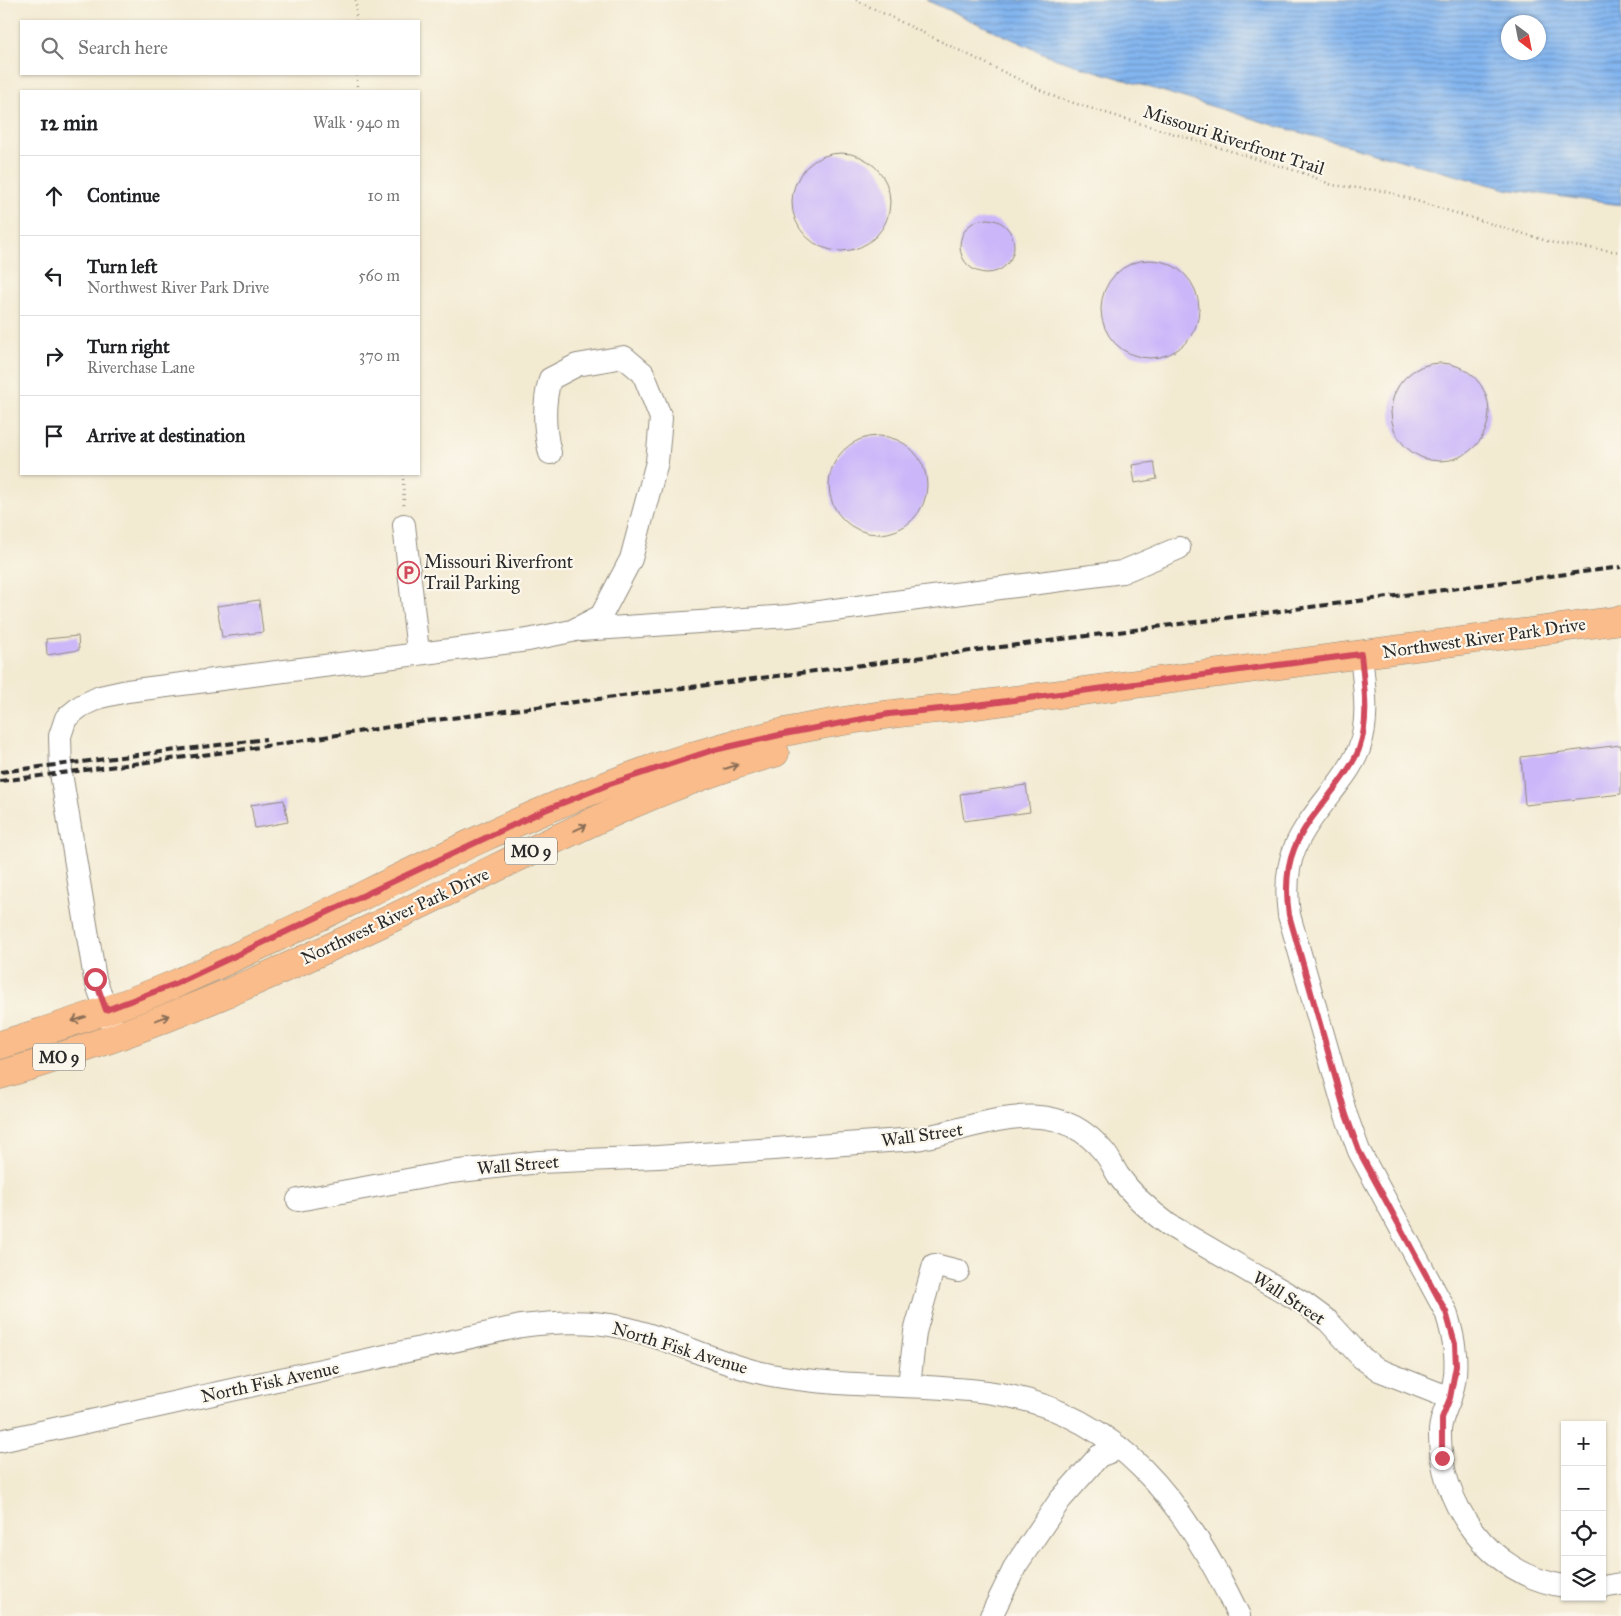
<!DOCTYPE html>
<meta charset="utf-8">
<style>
:root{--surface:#fff;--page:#f2f2f2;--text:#202124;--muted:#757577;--line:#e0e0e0}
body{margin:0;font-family:"IM FELL Great Primer",serif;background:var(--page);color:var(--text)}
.controls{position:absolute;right:15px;bottom:15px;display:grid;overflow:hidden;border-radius:0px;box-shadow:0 1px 4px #0004}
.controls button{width:45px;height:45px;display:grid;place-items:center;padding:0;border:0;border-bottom:1px solid var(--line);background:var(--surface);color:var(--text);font:25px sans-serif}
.compass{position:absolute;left:1501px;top:15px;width:45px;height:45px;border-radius:50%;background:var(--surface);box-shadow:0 1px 4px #0004;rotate:148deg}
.stop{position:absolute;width:15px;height:15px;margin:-11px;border:4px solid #d1495b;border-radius:50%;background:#fff}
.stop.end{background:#d1495b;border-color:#fff;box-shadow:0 1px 5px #0008}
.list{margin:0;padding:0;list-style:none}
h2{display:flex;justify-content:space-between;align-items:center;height:65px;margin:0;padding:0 20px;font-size:21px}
h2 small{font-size:16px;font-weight:400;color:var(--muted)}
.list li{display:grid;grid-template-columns:32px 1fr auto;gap:15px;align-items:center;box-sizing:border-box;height:80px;padding:0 20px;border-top:1px solid var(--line)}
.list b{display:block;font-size:19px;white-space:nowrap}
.list p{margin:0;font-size:16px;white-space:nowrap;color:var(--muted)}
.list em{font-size:16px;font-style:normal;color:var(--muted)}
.icon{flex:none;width:28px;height:28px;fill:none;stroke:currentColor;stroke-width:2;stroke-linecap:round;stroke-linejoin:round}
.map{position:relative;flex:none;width:1621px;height:1616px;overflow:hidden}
.search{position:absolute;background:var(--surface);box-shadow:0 1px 4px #0004;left:20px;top:20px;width:400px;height:55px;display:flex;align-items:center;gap:12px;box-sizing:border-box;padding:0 18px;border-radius:0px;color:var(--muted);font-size:19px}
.panel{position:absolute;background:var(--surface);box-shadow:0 1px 4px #0004;left:20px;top:90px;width:400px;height:385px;border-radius:0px}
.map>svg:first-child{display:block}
.water{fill:url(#water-rules);stroke:#57708d;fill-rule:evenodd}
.building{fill:#cbb6f9}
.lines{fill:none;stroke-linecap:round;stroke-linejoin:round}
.minor-casing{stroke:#8f8a7e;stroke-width:24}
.major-casing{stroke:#8f8a7e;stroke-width:29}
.path{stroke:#8f8a7e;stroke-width:2.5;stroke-dasharray:1 4;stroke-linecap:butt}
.minor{stroke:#fff;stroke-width:22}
.major{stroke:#f9bc8a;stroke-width:28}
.rail{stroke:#2b2b2b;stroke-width:4;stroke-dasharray:8 4;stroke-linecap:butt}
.oneway{stroke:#886c56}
.route{stroke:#d1495b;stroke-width:6}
.labels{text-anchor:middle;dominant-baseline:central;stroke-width:4.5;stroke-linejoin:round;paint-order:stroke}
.shield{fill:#fbf7ec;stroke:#696865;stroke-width:1}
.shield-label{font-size:16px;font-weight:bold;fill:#2b2b2b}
.street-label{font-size:18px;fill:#2b2b2b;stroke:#fbf7ec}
.poi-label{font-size:18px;fill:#2b2b2b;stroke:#fbf7ec;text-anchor:start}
</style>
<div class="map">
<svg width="1621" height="1616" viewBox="0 0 1621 1616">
<defs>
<pattern id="water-rules" width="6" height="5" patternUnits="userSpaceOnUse" patternTransform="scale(1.25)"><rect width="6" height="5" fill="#83b5ef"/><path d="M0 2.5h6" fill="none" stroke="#6b93c2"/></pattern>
</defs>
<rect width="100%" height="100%" fill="#fbf7ec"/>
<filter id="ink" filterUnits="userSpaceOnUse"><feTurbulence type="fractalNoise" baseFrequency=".02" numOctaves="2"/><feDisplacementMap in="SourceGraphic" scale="10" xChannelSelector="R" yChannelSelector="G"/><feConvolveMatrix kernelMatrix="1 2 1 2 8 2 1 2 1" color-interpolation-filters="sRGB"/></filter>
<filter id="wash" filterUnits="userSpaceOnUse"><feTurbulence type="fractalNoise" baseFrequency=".0096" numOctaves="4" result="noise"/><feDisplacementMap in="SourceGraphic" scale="20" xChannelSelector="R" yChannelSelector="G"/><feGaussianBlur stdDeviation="1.12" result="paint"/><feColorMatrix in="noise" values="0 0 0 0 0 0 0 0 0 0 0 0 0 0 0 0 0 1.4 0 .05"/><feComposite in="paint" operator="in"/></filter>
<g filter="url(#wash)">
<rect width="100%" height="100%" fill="#f3ead2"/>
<!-- water -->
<path class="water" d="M926,0H1621V205L1506,189L1280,127L1056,59ZM1508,22H1538V52H1508Z"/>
<g id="blocks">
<!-- building -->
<g class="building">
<circle cx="841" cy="202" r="49"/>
<circle cx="987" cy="246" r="27"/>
<circle cx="1150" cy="309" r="49"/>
<circle cx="1440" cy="412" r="49"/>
<circle cx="878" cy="485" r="49"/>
<path d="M1154,462L1157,479L1135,483L1132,465Z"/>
<path d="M259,600L263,632L222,637L217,606Z"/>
<path d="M78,636L79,650L47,655L46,639Z"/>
<path d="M1621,745V794L1525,805L1521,757Z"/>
<path d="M1026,785L1030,812L964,821L960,794Z"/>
<path d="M284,800L288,822L255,828L251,805Z"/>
</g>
</g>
</g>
<g filter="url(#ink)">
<use href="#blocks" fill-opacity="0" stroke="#8f8a7e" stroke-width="1"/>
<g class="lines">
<defs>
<g id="minor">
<path d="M404,525L418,652"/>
<path d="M580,630L789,616L1122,572L1179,548"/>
<path d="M1361,654C1364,686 1370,718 1359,749C1354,763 1344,776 1335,788C1300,833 1281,854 1289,915L1346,1115L1359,1151L1446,1312C1455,1340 1460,1369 1450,1398C1446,1409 1441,1418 1440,1430C1438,1503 1490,1576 1565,1586"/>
<path d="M112,1026L95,979L61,773L60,736L66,718L81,706L100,697L127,691L528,640L572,631L601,616L631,559L657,462L661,418L643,373L624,357L577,365L550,379C543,404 544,429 550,453"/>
<path d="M298,1200L451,1172L539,1162L658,1157L916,1139C981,1128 1052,1088 1104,1152C1110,1159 1113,1167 1118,1175C1132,1195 1150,1211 1169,1225L1305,1304L1328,1321L1362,1358L1379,1370L1450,1398"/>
<path d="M909,1386L915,1332L934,1265L958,1271"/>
<path d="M0,1441L521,1326C555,1322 587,1320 621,1327C672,1338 719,1365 771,1375C842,1388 915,1383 987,1392C1120,1410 1185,1504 1239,1616"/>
<path d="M1602,1587L1621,1584"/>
<path d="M991,1616L1016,1565L1060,1500L1099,1456L1120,1448"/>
</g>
<g id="major">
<path d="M0,1045C59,1027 118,1008 175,984C322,921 461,840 610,784C721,741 842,716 961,707L1621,620"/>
<path d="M0,1075C150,1032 294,966 434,898C545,845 656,785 775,753"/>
</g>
</defs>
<!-- minor casing -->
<use href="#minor" class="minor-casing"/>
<!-- major casing -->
<use href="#major" class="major-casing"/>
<!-- path -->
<g class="path">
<path d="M356,0V21"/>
<path d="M856,0L1057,98L1306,174L1332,185L1384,191L1557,244L1621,252"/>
<path d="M357,91V74"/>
<path d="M403,474L404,507"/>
</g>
<!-- minor -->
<use href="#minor" class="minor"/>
<!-- major -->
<use href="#major" class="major"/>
<!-- rail -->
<g class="rail">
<path d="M0,772L266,739"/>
<path d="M0,781L233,751L428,721L1621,567"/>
</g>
</g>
<!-- one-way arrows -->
<defs><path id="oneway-shaft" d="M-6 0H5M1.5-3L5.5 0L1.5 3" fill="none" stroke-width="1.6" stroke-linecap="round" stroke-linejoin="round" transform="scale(1.25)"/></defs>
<g class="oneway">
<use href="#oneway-shaft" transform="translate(731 767) rotate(-18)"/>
<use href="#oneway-shaft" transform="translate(580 828) rotate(-25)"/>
<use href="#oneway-shaft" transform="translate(162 1018) rotate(-21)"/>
<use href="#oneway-shaft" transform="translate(79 1019) rotate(162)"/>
</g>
</g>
<g class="lines" filter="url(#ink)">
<!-- route -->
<path class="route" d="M95,979L106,1010L175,984L545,810L610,784L710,751L784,734L889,714L961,707L1361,654C1364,686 1370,718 1359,749C1354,763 1344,776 1335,788C1300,833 1280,854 1289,915L1346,1115L1359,1151L1446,1312L1455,1344L1456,1366L1450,1398L1442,1418V1458"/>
</g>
<!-- icons -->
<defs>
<symbol id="parking-ring" viewBox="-11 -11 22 22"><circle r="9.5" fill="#fbf7ec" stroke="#d1495b" stroke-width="1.5"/><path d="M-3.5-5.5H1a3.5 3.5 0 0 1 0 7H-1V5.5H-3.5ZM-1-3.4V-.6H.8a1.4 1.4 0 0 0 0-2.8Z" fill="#d1495b"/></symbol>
</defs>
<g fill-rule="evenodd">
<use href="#parking-ring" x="396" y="560" width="25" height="25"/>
</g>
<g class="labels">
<!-- shield labels -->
<g class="shield">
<rect x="505" y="837.5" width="52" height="27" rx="4"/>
<rect x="33" y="1043.5" width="52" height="27" rx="4"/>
</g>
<g class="shield-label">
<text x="531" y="851">MO 9</text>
<text x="59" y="1057">MO 9</text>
</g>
<!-- street labels -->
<g class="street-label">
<text transform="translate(1234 140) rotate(18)">Missouri Riverfront Trail</text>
<text transform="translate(1484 638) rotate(-8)">Northwest River Park Drive</text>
<text transform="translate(395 916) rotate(-25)">Northwest River Park Drive</text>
<text transform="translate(922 1135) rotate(-8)">Wall Street</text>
<text transform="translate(518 1165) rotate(-5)">Wall Street</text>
<text transform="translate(1289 1298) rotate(33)">Wall Street</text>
<text transform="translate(680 1348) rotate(17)">North Fisk Avenue</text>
<text transform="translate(270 1382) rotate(-12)">North Fisk Avenue</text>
</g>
<!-- poi labels -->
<g class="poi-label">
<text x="424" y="562">Missouri Riverfront<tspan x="424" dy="21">Trail Parking</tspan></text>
</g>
</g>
</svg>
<div class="controls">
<button>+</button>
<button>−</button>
<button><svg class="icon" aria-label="locate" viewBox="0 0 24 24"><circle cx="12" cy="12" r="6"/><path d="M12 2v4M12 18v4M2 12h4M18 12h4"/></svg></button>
<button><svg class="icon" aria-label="layers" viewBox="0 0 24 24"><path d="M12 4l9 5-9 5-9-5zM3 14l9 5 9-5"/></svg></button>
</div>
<svg class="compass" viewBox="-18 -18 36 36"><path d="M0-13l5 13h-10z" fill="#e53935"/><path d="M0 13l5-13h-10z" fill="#757577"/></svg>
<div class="stop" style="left:95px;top:979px"></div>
<div class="stop end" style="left:1442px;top:1458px"></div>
<div class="search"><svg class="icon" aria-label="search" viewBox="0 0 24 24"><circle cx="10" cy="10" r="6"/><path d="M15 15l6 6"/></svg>Search here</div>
<section class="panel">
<h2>12 min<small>Walk · 940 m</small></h2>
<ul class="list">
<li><svg class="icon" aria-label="ahead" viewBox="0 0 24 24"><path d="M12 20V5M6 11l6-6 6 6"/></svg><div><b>Continue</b></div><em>10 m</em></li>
<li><svg class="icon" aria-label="left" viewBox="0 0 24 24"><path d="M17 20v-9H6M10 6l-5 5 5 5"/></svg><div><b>Turn left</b><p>Northwest River Park Drive</p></div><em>560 m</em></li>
<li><svg class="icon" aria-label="right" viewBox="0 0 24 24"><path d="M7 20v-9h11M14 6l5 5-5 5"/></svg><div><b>Turn right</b><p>Riverchase Lane</p></div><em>370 m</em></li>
<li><svg class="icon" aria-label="arrive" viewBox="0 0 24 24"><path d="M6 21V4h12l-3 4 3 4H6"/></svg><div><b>Arrive at destination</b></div></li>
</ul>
</section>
</div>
